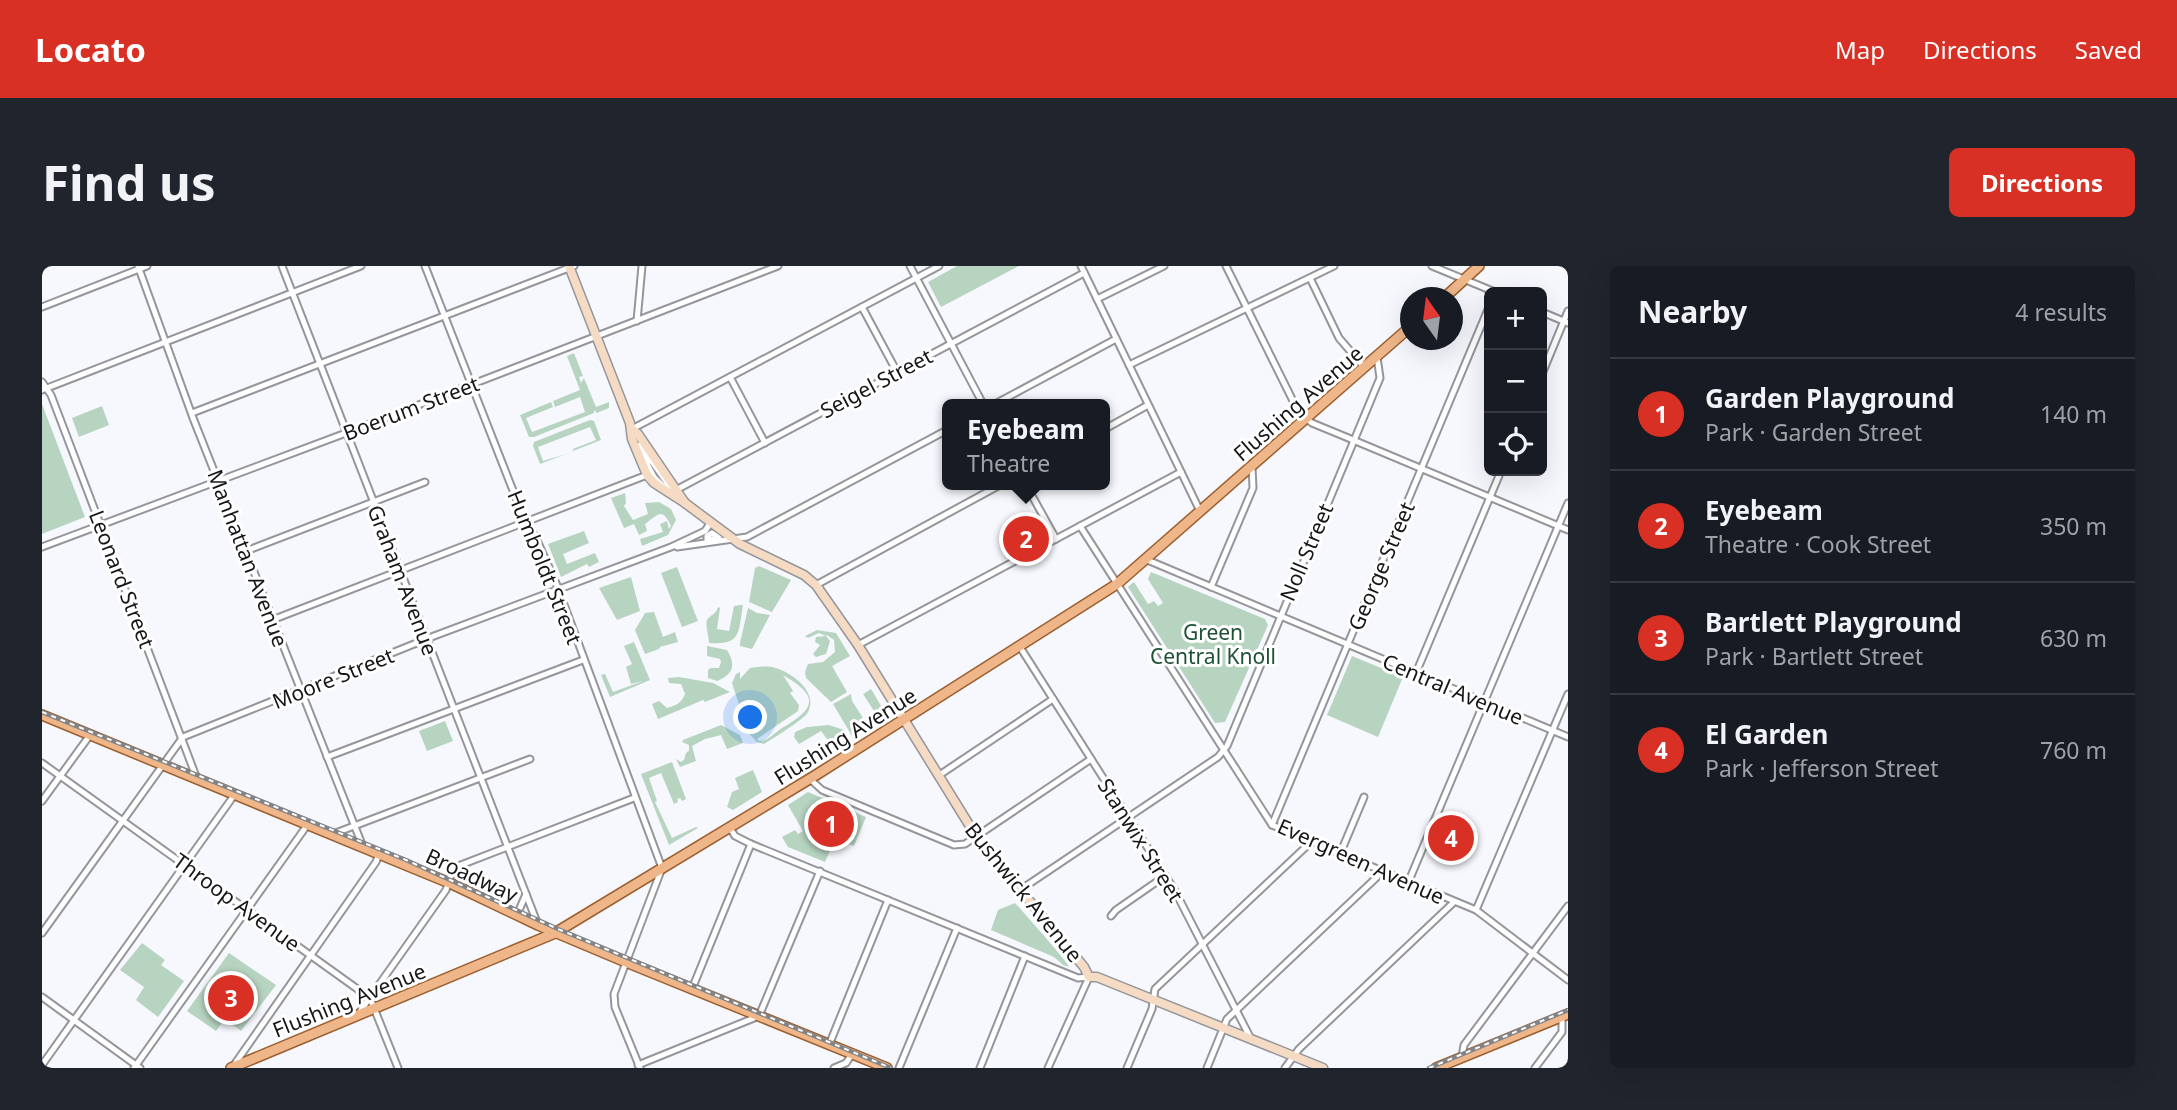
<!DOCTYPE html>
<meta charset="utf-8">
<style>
:root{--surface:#171b24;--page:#20242c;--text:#f1f3f6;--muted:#9ea1a6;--line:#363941;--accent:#d93025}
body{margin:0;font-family:"Noto Sans",sans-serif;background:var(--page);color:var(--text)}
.controls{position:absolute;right:21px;top:21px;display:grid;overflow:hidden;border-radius:10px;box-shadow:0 7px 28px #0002}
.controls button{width:63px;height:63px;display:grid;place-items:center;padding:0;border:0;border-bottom:2px solid var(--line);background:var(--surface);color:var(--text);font:35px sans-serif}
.compass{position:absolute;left:1358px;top:21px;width:63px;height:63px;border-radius:50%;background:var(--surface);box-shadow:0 7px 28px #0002;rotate:346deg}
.you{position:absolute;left:709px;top:452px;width:24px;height:24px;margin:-18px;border:5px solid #fff;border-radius:50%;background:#1a73e8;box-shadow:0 0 0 10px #1a73e833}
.badge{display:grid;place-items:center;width:46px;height:46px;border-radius:50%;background:var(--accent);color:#fff;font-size:23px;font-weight:700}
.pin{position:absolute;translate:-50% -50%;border:4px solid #fff;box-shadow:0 2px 7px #0006}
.popup{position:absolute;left:900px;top:133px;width:168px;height:91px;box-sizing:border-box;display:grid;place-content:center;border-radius:10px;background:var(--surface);filter:drop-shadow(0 2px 5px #0005);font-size:23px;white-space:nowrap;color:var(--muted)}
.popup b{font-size:26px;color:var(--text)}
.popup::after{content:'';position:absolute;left:50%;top:100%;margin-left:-14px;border:14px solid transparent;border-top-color:var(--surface)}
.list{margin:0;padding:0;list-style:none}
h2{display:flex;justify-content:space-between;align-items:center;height:91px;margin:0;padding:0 28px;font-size:30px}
h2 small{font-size:23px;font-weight:400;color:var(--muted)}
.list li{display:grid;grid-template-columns:46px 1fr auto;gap:21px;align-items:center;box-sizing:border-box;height:112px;padding:0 28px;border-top:2px solid var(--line)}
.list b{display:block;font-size:26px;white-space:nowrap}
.list p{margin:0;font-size:23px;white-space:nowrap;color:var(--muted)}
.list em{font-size:23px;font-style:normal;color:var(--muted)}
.icon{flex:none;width:38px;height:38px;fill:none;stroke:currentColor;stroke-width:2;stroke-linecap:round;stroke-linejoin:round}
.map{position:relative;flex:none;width:1526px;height:802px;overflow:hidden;border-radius:10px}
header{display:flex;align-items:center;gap:42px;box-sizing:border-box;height:98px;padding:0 35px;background:var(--accent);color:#fff}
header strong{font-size:33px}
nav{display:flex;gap:38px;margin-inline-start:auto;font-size:24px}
.intro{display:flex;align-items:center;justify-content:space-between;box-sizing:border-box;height:168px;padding:0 42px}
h1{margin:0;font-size:49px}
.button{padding:18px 32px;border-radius:10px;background:var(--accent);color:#fff;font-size:24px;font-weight:700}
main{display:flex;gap:42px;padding:0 42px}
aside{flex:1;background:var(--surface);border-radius:10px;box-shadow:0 7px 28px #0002}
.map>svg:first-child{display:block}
.green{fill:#b7d4c1;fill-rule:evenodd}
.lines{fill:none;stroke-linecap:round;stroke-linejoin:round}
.street-casing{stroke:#95969b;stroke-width:9}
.secondary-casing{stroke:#95969b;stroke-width:11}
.primary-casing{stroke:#9b5f2f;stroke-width:12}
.street{stroke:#fff;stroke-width:5}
.secondary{stroke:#f6dbc4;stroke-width:8}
.primary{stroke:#eeb689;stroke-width:9}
.rail-casing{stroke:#838487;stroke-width:4.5}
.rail{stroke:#fff;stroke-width:2;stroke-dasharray:5;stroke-linecap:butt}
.labels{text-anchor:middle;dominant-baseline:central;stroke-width:6;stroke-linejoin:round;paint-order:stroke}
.street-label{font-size:21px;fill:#161618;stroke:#fff}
.park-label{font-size:21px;fill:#1e5134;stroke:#fff}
</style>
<header>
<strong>Locato</strong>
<nav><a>Map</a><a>Directions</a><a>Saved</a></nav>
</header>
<div class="intro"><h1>Find us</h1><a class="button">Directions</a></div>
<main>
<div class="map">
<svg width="1526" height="802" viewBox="0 0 1526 802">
<rect width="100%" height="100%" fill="#f6f8fd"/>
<!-- green -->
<g class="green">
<path d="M915,0H977L899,41L886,16Z"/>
<path d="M532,87L541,110L537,111L539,117L542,112L554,141L567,136V142L555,147L552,144V147L492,171H487L478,149L509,136L511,141L484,152L490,166L543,146L538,131L513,141L511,135L538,124L525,90Z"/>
<path d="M0,138L43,251L0,268Z"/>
<path d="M60,140L67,159L37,171L30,152Z"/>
<path d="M548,154L552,155L559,174L531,185V183L554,174L548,161L496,181L501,195L524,188L498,198L491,180L492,176Z"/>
<path d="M583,227L584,237L582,240L591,254L606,248L603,237L617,236L629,243L634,254L626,269L600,280L598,273L621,266L618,258L625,255L627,263L629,260C620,241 617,248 603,258L605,265L597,269L592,258L582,262L569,232Z"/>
<path d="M542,265L547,277L521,288L525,298L553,287L557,296L547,301L545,298L519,311L506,278Z"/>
<path d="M717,300L749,314L730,346L707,336L713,302Z"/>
<path d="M635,301L656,355L640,361L619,307Z"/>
<path d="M1109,306L1223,353L1226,359L1183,456L1173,457L1086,321L1092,316L1106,338L1112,335L1116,340L1121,337L1106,313Z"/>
<path d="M589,311L598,345L575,354L557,322Z"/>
<path d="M699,339H701C696,367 700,379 667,377C667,370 663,359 665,354C669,348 674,349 676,341L678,342L675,363L687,365L692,340Z"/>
<path d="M706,342L715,347L728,349L710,383L698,380V377Z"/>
<path d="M612,346L621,371L633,366L636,376L618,381L617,383L603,388L593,364L603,347Z"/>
<path d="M775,364L794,367L808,390L790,400L805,426L789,436L764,412L763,406L766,398L781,396L793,386L792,374L785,369L784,370L788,375L784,388L774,391L771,388L778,379L773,376L774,371L784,370L777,367L766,372L763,370Z"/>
<path d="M592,376L608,414L568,431L559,409L563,408L571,426L601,415L589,418L584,401L590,398L582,380Z"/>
<path d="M665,380L685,384C694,399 692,408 675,415L666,412V404L669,402H677L679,396L678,393L665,390Z"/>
<path d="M1310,390L1361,411L1336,471L1285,449Z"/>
<path d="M708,402C715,401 723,400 730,401C748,405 777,425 766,446C763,453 730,473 722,478L715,476L706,466L690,417L694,408L698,406V413ZM741,409C777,430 775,442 740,462C732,467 726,475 717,475L715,473L756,445L757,439L748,427L751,425Z"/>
<path d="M637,411L671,417L688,426L663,436L661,434L616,453L610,438L617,435L625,442C634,439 639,438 643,428L639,418L627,417L626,412Z"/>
<path d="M829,423L845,450L810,470L791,438L809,428L810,435L823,455L834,448L821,428Z"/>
<path d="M403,455L411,475L385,485L377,465Z"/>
<path d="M679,459L698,469L701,477L685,483L679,469L663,473L650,480L654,495L638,501L634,493L639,496L642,494L644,487L647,485V479L640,476L641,474Z"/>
<path d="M787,459L802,464L807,472L792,482L779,465L757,478L752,471L753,466L765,461Z"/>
<path d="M630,496L644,533L640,535L638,532L635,533L636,536L632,538L619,507L607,512L615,535L613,536L630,572L654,561L656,562L627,579L599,508Z"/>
<path d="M711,504L720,526L691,544L685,541L690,526L697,523L693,512Z"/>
<path d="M766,526L824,551L812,580L793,573L783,596L746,581L740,571L753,564L756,568L761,565L746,539Z"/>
<path d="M973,637C981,646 1026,696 1027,701L1021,699L1012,691L949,664L956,644Z"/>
<path d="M100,677L123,694L119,699L142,715L116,751L94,734L102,721L78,704Z"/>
<path d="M187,687L234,719L199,765L183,753L174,765L145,745Z"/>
</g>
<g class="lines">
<defs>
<g id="street">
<path d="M96,0L151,152L321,581"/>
<path d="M240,0L496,659"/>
<path d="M383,0L481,250L494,272L514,317L620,602L572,728L573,741L598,802"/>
<path d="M868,0L941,138"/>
<path d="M1039,0L1158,245"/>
<path d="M1184,0L1257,147L1270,157L1304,171L1526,264"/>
<path d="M1390,0L1453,26"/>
<path d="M1268,12L1297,72L1322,101"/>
<path d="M1055,33L1122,0"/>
<path d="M0,41L105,0"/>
<path d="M820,41L855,106"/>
<path d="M1500,46L1526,57"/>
<path d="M595,55L600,0"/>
<path d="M1087,99L1292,0"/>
<path d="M1500,108L1526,45"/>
<path d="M688,111L723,177"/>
<path d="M0,116L9,129L155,513"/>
<path d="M0,124L319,0"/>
<path d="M953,138L1074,73"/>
<path d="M150,147L532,0"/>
<path d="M590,163L897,0"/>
<path d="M1063,163L1106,139"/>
<path d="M598,179L628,221V222H623L612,211L606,200Z"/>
<path d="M984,219L1014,273"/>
<path d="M632,225L1042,7"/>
<path d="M1038,260L1230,559L1434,644L1526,714"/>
<path d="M670,267L677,272L665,274V270Z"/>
<path d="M0,281L304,167L736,0"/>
<path d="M635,281L705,271L905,164"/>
<path d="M204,285L383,216"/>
<path d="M1103,293L1526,471"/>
<path d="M774,319L958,219"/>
<path d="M1169,321L1211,222L1210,201"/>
<path d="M230,354L605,209"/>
<path d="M816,379L1139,206"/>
<path d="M978,381L1133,625L1209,773"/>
<path d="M1374,407L1459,205"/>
<path d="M285,491L541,394"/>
<path d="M0,497L328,732L356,802"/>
<path d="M896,510L1011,433"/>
<path d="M768,513L780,524L912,579L923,578L1049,493"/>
<path d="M0,535L48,469"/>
<path d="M1230,559L1447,41"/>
<path d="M688,562L693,570L709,578L1036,712L1047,711L1006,802"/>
<path d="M291,568L488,493"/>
<path d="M1298,588L1322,531"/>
<path d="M1366,617L1526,237"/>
<path d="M978,624L1176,491L1185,480L1338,112L1335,91"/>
<path d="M1434,644L1526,428"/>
<path d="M475,649L484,628"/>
<path d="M1069,650L1074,644L1123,610"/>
<path d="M0,667L141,471L392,370L629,281L663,265L669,256"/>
<path d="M650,723L709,578"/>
<path d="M0,731L98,802"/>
<path d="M317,747L404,624L411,602L592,532"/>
<path d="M787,779L846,634"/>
<path d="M1420,791L1422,779L1526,640"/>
<path d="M0,799L193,528"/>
<path d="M192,799L334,596L337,588"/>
<path d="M596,799L717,750L778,605"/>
<path d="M92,802L266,558"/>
<path d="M792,802L804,797L810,788"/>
<path d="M857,802L915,662"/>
<path d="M938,802L983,690"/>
<path d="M1085,802L1110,743L1113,723L1269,576"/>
<path d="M1165,802L1185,753L1335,611L1338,605"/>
<path d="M1243,802L1257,783L1412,636"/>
<path d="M1493,802L1520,766V750"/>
</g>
<g id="secondary">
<path d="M527,0L588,157L590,173L605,209L612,217L643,237L698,278L762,309L774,319L816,379L934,570L1042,701L1047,711H1055L1281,802"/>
<path d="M590,163L596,168L643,237"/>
</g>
<g id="primary">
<path d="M1402,32L1437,0"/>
<path d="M0,449L410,618L496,659L584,696L845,802"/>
<path d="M189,802L513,667L774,509L1075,318L1368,61"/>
<path d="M1394,802L1526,748"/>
</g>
</defs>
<!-- street casing -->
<use href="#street" class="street-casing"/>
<!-- secondary casing -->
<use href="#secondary" class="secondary-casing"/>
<!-- primary casing -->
<use href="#primary" class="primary-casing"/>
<!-- street -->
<use href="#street" class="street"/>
<!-- secondary -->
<use href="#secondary" class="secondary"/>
<!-- primary -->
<use href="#primary" class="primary"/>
<defs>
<g id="rail">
<path d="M0,446L364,594L516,663L849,802"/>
<path d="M1387,802L1526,744"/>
</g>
</defs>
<!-- rail casing -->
<use href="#rail" class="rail-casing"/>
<!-- rail -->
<use href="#rail" class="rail"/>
</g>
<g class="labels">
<!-- street labels -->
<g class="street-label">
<text transform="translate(834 117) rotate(-28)">Seigel Street</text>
<text transform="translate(1256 137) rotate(-41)">Flushing Avenue</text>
<text transform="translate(369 142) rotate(-21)">Boerum Street</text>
<text transform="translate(1264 286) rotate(-67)">Noll Street</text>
<text transform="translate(206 292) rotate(69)">Manhattan Avenue</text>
<text transform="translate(1339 300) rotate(-67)">George Street</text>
<text transform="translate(503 301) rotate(68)">Humboldt Street</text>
<text transform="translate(80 313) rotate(69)">Leonard Street</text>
<text transform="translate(361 314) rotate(69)">Graham Avenue</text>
<text transform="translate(291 412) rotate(-22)">Moore Street</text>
<text transform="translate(1411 423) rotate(23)">Central Avenue</text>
<text transform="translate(803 470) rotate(-32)">Flushing Avenue</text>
<text transform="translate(1099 574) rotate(58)">Stanwix Street</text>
<text transform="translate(1319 595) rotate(24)">Evergreen Avenue</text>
<text transform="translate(430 609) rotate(25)">Broadway</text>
<text transform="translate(982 626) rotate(51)">Bushwick Avenue</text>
<text transform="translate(195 636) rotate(36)">Throop Avenue</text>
<text transform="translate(307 734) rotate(-22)">Flushing Avenue</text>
</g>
<!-- park labels -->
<g class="park-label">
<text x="1171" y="366">Green<tspan x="1171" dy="24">Central Knoll</tspan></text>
</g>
</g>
</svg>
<div class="controls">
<button>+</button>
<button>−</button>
<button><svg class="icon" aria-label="locate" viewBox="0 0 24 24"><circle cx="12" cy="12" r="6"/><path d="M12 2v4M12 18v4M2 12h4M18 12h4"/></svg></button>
</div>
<svg class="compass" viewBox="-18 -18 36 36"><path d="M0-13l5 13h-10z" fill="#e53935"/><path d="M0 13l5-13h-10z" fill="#9ea1a6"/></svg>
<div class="you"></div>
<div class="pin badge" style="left:789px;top:558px">1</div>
<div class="pin badge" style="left:984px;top:273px">2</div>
<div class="popup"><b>Eyebeam</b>Theatre</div>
<div class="pin badge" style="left:189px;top:732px">3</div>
<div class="pin badge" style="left:1409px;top:572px">4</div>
</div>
<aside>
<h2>Nearby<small>4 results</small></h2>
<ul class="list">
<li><span class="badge">1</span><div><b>Garden Playground</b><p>Park · Garden Street</p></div><em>140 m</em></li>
<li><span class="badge">2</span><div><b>Eyebeam</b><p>Theatre · Cook Street</p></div><em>350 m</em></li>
<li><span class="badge">3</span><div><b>Bartlett Playground</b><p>Park · Bartlett Street</p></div><em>630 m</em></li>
<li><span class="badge">4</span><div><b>El Garden</b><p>Park · Jefferson Street</p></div><em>760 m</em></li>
</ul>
</aside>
</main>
